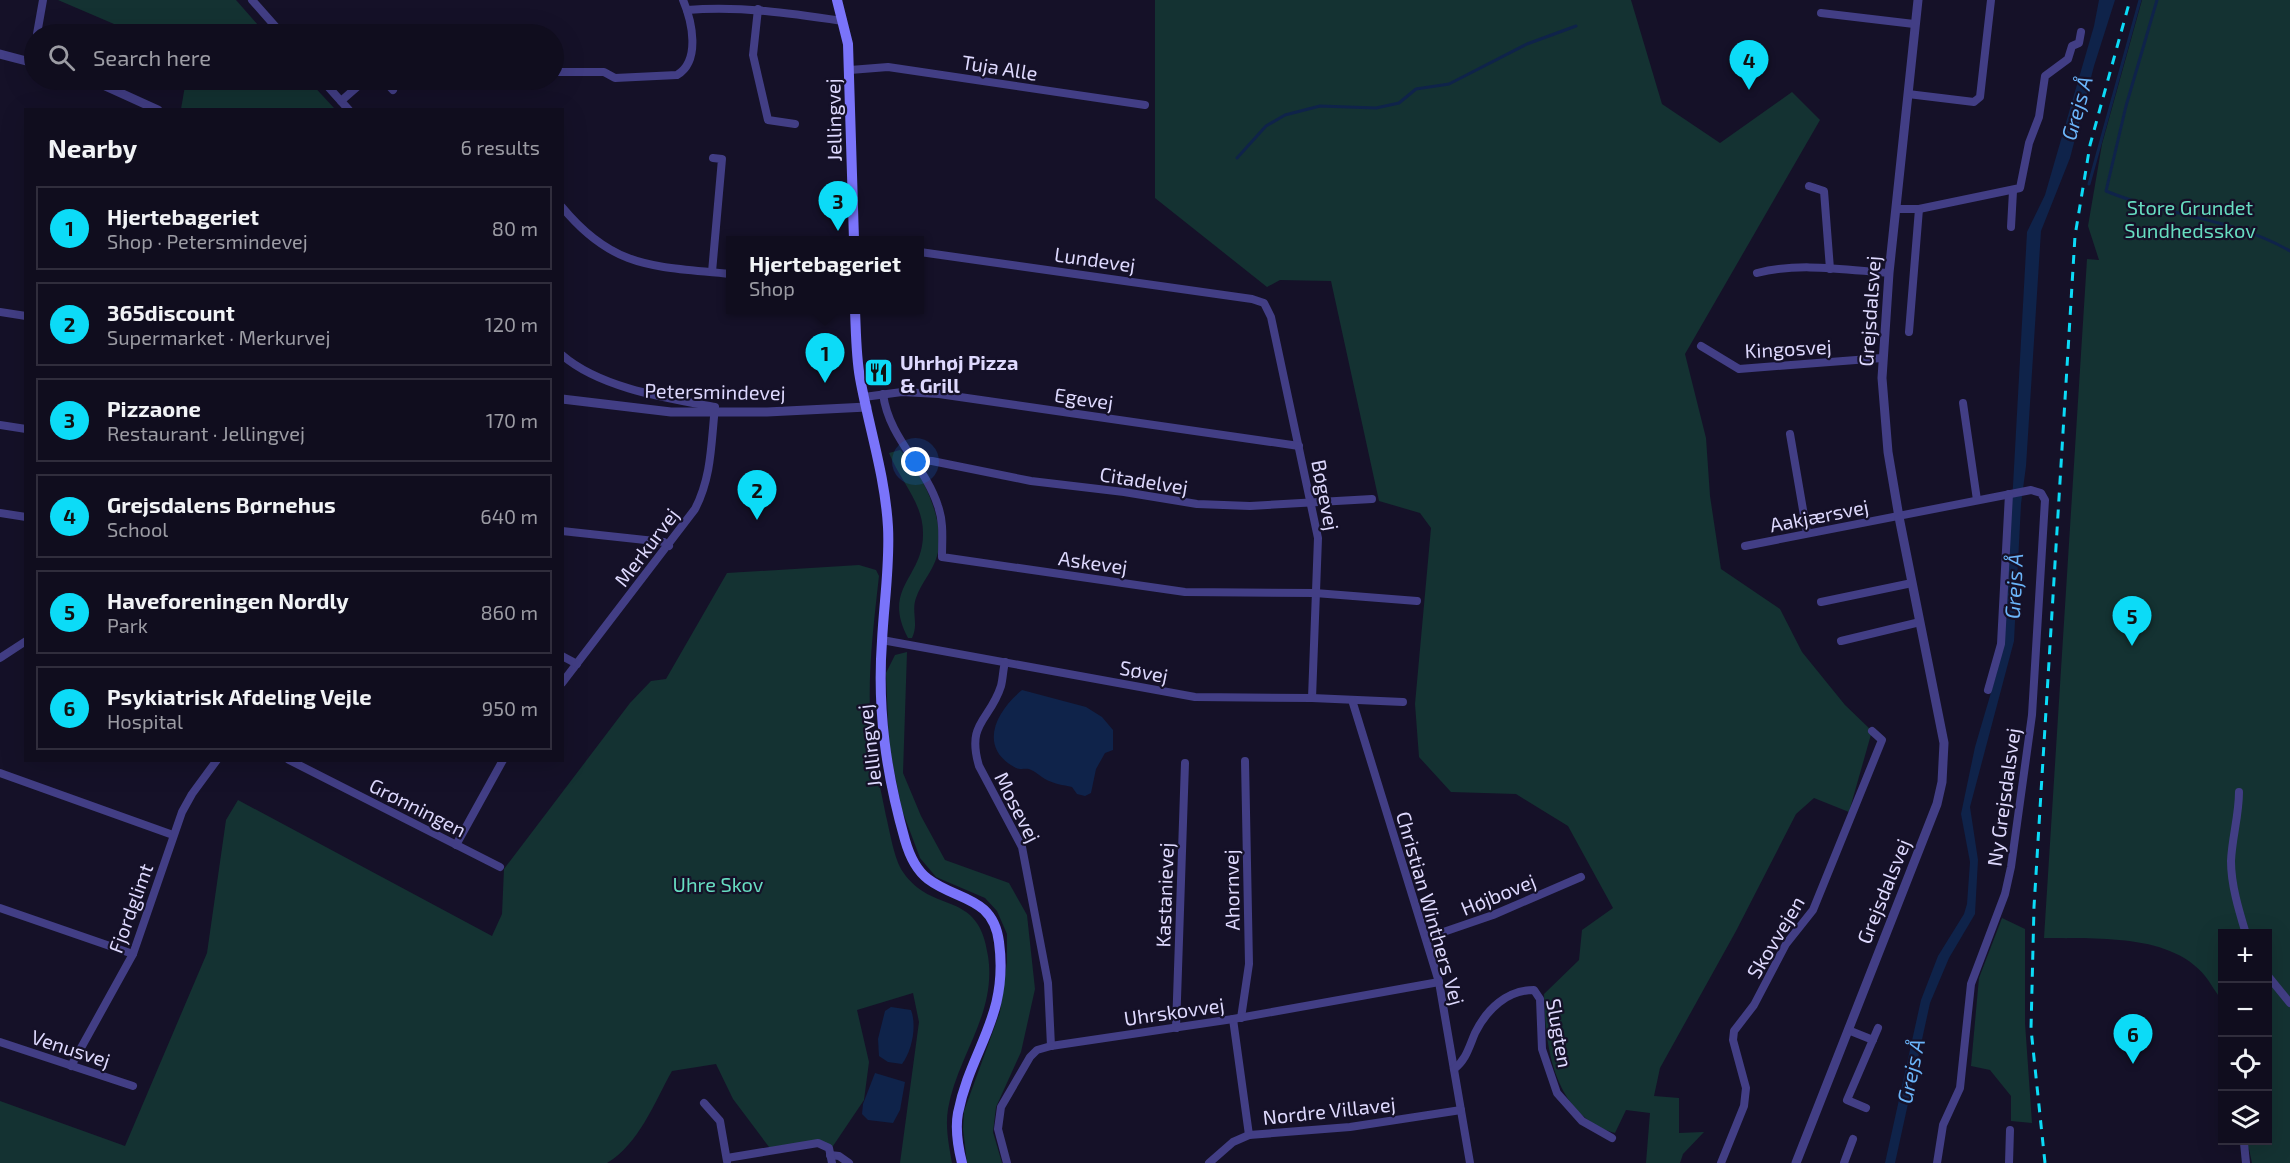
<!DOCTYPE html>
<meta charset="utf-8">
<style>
:root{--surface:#100d1e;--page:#191627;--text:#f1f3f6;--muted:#9c9ca4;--line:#302d3c;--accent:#0cdbf7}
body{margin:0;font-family:"Exo 2",sans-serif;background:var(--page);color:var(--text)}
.controls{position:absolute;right:18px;bottom:18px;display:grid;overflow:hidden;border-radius:0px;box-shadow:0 6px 24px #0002}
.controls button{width:54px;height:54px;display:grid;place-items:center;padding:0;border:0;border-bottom:2px solid var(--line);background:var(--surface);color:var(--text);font:30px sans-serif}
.you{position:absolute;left:916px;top:462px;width:21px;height:21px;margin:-15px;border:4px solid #fff;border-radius:50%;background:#1a73e8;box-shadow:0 0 0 9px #1a73e833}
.badge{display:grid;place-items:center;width:39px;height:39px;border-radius:50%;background:var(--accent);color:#111;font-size:20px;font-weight:700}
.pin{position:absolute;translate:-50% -50px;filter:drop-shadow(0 2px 3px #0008)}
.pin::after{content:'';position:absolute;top:32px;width:21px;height:18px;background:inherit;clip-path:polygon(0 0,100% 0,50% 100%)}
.popup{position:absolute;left:726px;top:236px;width:198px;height:78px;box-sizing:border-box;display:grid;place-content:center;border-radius:0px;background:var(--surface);filter:drop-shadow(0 2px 4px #0005);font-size:20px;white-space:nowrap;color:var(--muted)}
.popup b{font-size:22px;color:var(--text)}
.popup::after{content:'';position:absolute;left:50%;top:100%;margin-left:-12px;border:12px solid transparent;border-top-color:var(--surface)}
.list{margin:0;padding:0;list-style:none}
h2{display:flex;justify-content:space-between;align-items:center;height:78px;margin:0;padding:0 24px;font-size:26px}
h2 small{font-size:20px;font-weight:400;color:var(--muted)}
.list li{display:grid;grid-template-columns:39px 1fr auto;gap:18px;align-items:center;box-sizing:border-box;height:84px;margin:0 12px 12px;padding:0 12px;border:2px solid var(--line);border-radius:0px}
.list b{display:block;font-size:22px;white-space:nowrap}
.list p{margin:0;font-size:20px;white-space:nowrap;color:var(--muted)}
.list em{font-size:20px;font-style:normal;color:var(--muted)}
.icon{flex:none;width:33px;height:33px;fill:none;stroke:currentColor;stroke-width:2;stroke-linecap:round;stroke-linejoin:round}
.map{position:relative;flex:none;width:2290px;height:1163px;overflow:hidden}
.search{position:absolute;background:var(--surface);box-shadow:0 6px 24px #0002;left:24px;top:24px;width:540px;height:66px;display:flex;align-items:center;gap:15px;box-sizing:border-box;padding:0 21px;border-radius:33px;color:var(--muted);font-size:22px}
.panel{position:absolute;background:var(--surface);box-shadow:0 6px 24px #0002;left:24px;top:108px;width:540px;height:654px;border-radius:0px}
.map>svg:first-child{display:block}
.green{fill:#143232}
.water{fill:#0f234a}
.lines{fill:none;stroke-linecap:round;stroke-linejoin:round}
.stream{stroke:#0f234a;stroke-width:3}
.minor{stroke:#423e85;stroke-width:8}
.tertiary{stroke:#423e85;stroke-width:9}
.secondary{stroke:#7a74fa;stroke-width:10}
.rail{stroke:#0cdbf7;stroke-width:3;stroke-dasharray:9 8;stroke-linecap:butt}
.labels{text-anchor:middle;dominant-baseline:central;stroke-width:4.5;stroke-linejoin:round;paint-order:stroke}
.street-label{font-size:20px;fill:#ded9fe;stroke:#151128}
.park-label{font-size:20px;fill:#67ddc1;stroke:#151128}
.poi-label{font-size:20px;font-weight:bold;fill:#ded9fe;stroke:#151128;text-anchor:start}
.water-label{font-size:21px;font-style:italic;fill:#6bb5fa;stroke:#151128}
</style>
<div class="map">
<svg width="2290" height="1163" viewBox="0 0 2290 1163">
<rect width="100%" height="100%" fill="#151128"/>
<!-- green -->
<g class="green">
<path d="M58,0H236L266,34H124L121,27Z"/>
<path d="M1155,0H1631L1662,104L1720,143L1792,92L1820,120L1685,354L1706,438L1710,496L1721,569L1780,609L1802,652L1845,705L1872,731L1849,812L1814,798L1796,814L1736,931L1660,1068L1654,1096L1679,1098V1133L1704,1132L1683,1154L1680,1163H1646L1650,1113L1626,1110L1615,1133C1554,1115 1545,1048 1544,994L1579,960L1582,930L1613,908L1568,826L1516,794L1451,792L1419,757L1415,704L1431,528L1420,513L1379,501L1331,281L1280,280L1267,287L1155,198Z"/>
<path d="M2142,0H2290V1163H2252L2249,1149L2242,1141L2268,1140V934H2222V1030C2222,1021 2224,1010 2222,1002C2220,997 2215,991 2212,986C2181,932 2099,939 2044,938L2087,259L2099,260L2088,226L2102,144Z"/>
<path d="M186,80H308L335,109H181Z"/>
<path d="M900,450C923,472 947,525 937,556C933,571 921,583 916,598C911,612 919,624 912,638H908C881,587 924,578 923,533C923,502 900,481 889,453Z"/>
<path d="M859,565L876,570L879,576C873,630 866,685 872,740C875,765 881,791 886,816C890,832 894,859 903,872C933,916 979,888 988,956C997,1014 957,1056 948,1109C945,1127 949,1146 952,1163H900L919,1022L913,993L857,1010L869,1062L864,1100L831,1149L817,1142L772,1151L733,1099L716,1064L672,1071C654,1103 639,1144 607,1163H0V1101L125,1146L207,953L226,820L238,800L492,936L502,914L504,869L630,703L651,681L666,679L727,573Z"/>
<path d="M907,652L903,773L921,816L945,860L1009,883L1027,915L1035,989L1021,1052L996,1107L993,1132L1002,1163H967L963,1129L964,1111L1000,1012L1007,962V934L997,911L985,898L936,877L920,858L902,810L889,745L886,673L895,655Z"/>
<path d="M2002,918L2025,929V1023L2032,1123L2011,1121V1096L1990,1070L1971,1066L1979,978Z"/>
</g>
<!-- water -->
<g class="water">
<path d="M2099,0H2115L2094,66L2070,158L2041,231L2026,466L2021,504L2014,641L1970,807L1978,860L1975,914L1949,958L1930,1003L1895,1163H1885L1921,1000L1938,956L1964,914L1967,904L1970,862L1961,814L1975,747L1997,672L2013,486L2027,232L2045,195L2094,26Z"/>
<path d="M1022,690L1086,707L1102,717L1113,730V750L1105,753L1096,769L1091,793L1085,796L1077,794L1072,787C1063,785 1054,784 1045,779C1040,776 1035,771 1029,769C1025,768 1021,770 1016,768C977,748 996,711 1022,690Z"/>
<path d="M891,1007L911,1010C917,1026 912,1051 902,1064L888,1062L879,1056L878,1039L885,1011Z"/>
<path d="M875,1073L905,1082L900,1110L893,1123L868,1120L862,1114L863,1104Z"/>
</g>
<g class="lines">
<!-- stream -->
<g class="stream">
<path d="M2157,0L2126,106L2106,191C2166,216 2233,218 2290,251"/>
<path d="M1237,158L1266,126L1285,115L1320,106L1376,108L1399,103L1416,89L1449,84L1527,44L1576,26"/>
<path d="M2089,184L2140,0"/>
</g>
<!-- minor -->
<g class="minor">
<path d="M252,0L282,34"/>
<path d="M758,9L753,55L768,120L795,124"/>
<path d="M687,10C742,6 789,13 843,21"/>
<path d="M1821,13L1914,24"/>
<path d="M37,34L43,0"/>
<path d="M33,62L34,52"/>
<path d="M850,70L888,67L1145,105"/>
<path d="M554,72H604L615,78L677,75C701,61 692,21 683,0"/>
<path d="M322,80L349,110"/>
<path d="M384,80L393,90"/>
<path d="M1908,94L1974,102L1980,97L1991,0"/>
<path d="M341,101L365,80"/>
<path d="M1809,186L1824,191L1830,269"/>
<path d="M562,207C614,270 655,266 730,274"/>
<path d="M1896,209H1919L2020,188L2029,143L2039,117L2045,76L2068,59L2072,46L2079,43L2081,32"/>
<path d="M2011,227L2013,191"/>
<path d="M920,252L1252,299L1264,303L1271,317L1318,538L1312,698"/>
<path d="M712,272L722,159L713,158"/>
<path d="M1757,273C1798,262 1847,270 1889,273"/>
<path d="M0,312L26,316"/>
<path d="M1909,332L1919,209"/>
<path d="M1701,346L1739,369L1882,358"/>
<path d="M562,355C600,388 666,398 715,407C711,443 712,476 695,509L562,683"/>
<path d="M883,394C889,439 925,465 938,506C944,523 942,539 942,557L1185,592L1315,593L1417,601"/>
<path d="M864,397L902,392L939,394L1299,446"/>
<path d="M1963,403L1977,500"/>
<path d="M0,425L26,429"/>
<path d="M1790,434L1807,533"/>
<path d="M914,460L932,461L1031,481L1124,492L1197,504L1250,506L1372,499"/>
<path d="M0,513L26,517"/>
<path d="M562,531L664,542L669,546"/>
<path d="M1745,546L2031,490L2041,493L2045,500L2032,715L2011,867L2005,894L1971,984L1960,1088L1943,1125L1937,1163"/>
<path d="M1821,602L1912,583"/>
<path d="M882,640L1195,697L1312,698L1403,702"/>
<path d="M1841,641L1920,622"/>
<path d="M562,656L577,664"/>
<path d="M0,658L26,641"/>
<path d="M1005,662C1003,670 1003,678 1001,686C990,721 966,722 979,766L1022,847L1048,983L1051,1046"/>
<path d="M1988,690L2001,644L2009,494"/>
<path d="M1352,700L1439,982L1470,1163"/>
<path d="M289,760L500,867"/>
<path d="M0,773L173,835"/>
<path d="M2239,792C2239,815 2232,838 2231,861C2231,885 2239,911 2246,934"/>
<path d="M456,845L503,760"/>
<path d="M0,908L133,954"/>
<path d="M1426,938L1493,915L1581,877"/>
<path d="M2268,976L2290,1003"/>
<path d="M1241,1018L1249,964L1245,761"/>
<path d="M1233,1019L1249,1135"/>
<path d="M1176,1028L1185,763"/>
<path d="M1848,1030L1873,1040"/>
<path d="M0,1042L133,1086"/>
<path d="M71,1066L133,954L182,812L192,794L217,760"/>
<path d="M1454,1069C1466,1060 1469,1047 1475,1033C1487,1009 1507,990 1534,990L1540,999L1542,1049L1557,1093L1582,1121L1612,1138"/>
<path d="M704,1103L720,1121L727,1161"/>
<path d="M1866,1108L1847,1100L1878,1028"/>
<path d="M2244,1143L2246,1163"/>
<path d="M830,1155L839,1156L849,1163"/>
<path d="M727,1158L818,1143L829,1148L832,1163"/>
<path d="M1007,1163L998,1129L1001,1107L1030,1057L1037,1050L1051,1046L1233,1019L1439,982"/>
<path d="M1209,1163L1233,1142L1249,1135L1350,1127L1461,1110"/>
<path d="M1721,1163L1744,1106L1746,1088L1733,1040L1734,1031L1754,1005L1786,944L1813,910L1882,740L1872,731"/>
<path d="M1844,1163L1853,1139"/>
<path d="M2009,1163L2010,1130"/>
</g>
<!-- tertiary -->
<g class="tertiary">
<path d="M0,54L34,63"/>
<path d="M92,80L158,110"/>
<path d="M562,399L671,412H767L867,407"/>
<path d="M1796,1163L1937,804L1942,782L1944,743L1899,517L1888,452L1882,378L1889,273L1918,0"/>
</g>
<!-- secondary -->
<g class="secondary">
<path d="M837,0L848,44L854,240"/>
<path d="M855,310C856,332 856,356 860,378C869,428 885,475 888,527C890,565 884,602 882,641C877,710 886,773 905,840C909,854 916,870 928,879C957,901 993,896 999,942C1009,1017 971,1048 958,1113C955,1129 958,1147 962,1163"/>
</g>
<!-- rail -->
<path class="rail" d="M2045,1163L2031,1029L2034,907L2075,236L2090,145L2130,0"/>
</g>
<!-- icons -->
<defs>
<symbol id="restaurant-square" viewBox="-11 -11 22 22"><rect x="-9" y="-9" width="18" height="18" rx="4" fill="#0cdbf7" stroke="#151128"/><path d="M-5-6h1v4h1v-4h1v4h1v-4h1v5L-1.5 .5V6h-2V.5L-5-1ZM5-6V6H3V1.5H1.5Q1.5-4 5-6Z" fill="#111"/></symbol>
</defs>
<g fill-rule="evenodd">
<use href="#restaurant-square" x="862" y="356" width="33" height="33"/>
</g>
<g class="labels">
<!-- street labels -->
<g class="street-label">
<text transform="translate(1000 67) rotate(9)">Tuja Alle</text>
<text transform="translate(833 120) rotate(-91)">Jellingvej</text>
<text transform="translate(1095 259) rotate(8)">Lundevej</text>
<text transform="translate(1869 311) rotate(-86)">Grejsdalsvej</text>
<text transform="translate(1788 348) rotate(-3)">Kingosvej</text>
<text transform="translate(715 391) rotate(1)">Petersmindevej</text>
<text transform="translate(1084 398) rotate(8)">Egevej</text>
<text transform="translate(1144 480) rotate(9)">Citadelvej</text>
<text transform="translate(1326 495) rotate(79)">Bøgevej</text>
<text transform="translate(1819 515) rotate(-11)">Aakjærsvej</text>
<text transform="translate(646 547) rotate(-53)">Merkurvej</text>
<text transform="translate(1093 562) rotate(8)">Askevej</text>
<text transform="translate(1144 671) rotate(11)">Søvej</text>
<text transform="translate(869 746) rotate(-97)">Jellingvej</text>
<text transform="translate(2003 797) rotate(-82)">Ny Grejsdalsvej</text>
<text transform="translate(418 807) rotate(27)">Grønningen</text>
<text transform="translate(1018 807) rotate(63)">Mosevej</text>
<text transform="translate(1231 890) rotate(-91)">Ahornvej</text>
<text transform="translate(1883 891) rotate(-68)">Grejsdalsvej</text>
<text transform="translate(1498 894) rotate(-22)">Højbovej</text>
<text transform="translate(1164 895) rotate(-88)">Kastanievej</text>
<text transform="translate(130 908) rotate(-70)">Fjordglimt</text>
<text transform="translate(1431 908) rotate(74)">Christian Winthers Vej</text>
<text transform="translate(1775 937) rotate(-59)">Skovvejen</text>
<text transform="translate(1174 1011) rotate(-8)">Uhrskovvej</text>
<text transform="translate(1560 1033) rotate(80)">Slugten</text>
<text transform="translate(71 1048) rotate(18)">Venusvej</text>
<text transform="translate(1329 1110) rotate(-6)">Nordre Villavej</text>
</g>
<!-- park labels -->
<g class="park-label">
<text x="2190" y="207">Store Grundet<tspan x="2190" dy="23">Sundhedsskov</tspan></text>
<text x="718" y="884">Uhre Skov</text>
</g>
<!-- poi labels -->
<g class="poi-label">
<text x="900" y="362">Uhrhøj Pizza<tspan x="900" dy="23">&amp; Grill</tspan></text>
</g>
<!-- water labels -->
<g class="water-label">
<text transform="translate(2076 108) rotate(-74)">Grejs Å</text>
<text transform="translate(2013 586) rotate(-87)">Grejs Å</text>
<text transform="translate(1910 1071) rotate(-78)">Grejs Å</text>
</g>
</g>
</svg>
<div class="controls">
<button>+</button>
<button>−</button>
<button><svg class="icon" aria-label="locate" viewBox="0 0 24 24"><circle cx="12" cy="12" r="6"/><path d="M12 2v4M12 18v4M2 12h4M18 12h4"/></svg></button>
<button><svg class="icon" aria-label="layers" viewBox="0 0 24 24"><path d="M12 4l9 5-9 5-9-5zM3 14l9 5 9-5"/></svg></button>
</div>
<div class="you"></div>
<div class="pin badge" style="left:825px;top:383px">1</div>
<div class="popup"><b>Hjertebageriet</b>Shop</div>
<div class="pin badge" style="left:757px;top:520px">2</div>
<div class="pin badge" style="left:838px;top:231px">3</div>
<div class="pin badge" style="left:1749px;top:90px">4</div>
<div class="pin badge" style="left:2132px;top:646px">5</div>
<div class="pin badge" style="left:2133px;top:1064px">6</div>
<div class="search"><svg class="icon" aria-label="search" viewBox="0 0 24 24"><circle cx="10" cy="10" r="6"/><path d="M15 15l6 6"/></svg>Search here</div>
<section class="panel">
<h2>Nearby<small>6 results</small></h2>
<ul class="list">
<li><span class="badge">1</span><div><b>Hjertebageriet</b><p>Shop · Petersmindevej</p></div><em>80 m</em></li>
<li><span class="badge">2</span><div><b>365discount</b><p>Supermarket · Merkurvej</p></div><em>120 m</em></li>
<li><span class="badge">3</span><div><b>Pizzaone</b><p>Restaurant · Jellingvej</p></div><em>170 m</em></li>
<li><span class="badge">4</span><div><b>Grejsdalens Børnehus</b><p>School</p></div><em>640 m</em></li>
<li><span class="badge">5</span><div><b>Haveforeningen Nordly</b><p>Park</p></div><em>860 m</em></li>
<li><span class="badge">6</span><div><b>Psykiatrisk Afdeling Vejle</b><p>Hospital</p></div><em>950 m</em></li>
</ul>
</section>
</div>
